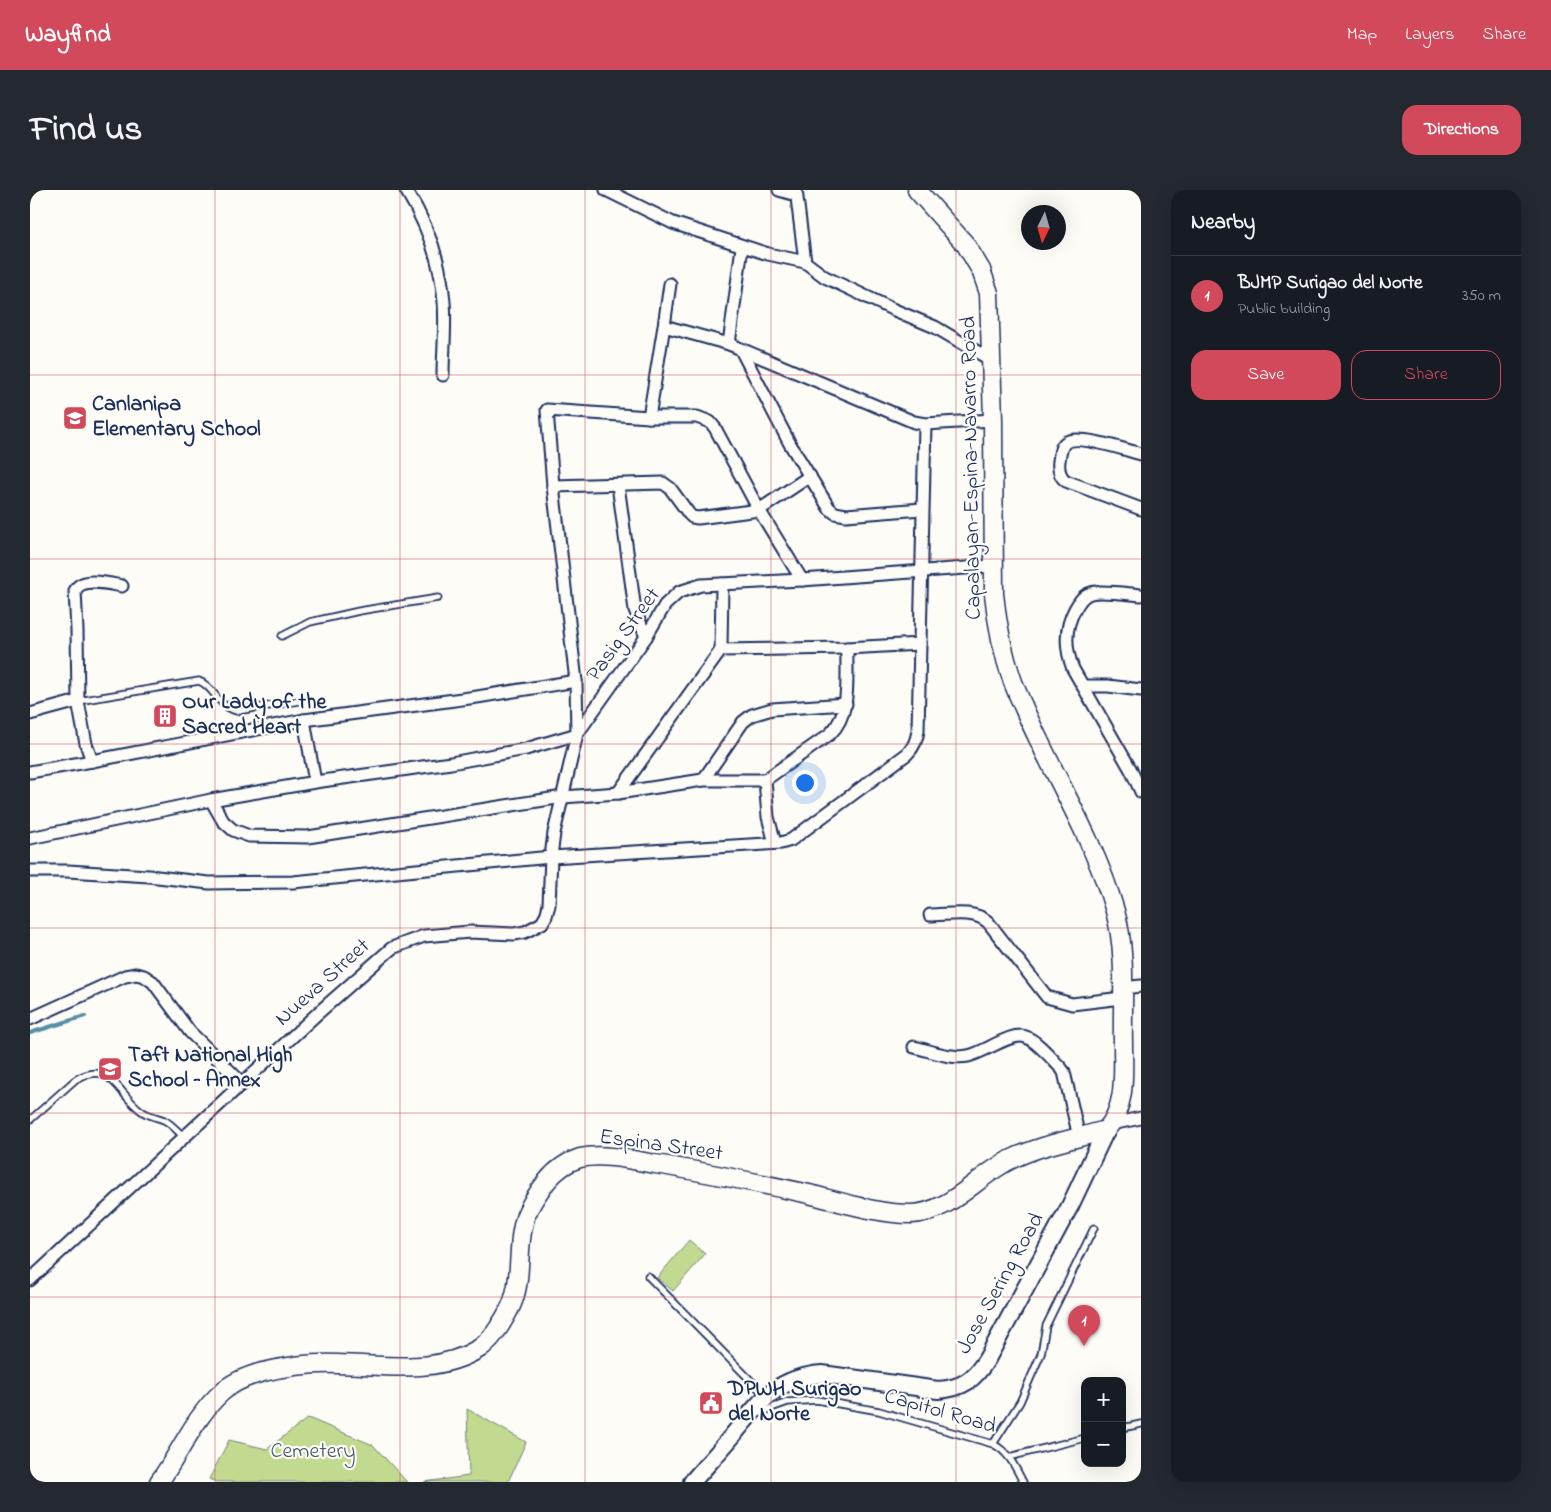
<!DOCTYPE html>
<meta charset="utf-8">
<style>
:root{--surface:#171b24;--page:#242831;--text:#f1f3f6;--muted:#9ea1a6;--line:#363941;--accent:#d1495b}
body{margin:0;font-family:"Indie Flower",sans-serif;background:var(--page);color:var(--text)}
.controls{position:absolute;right:15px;bottom:15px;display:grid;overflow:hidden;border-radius:10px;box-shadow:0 5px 20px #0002}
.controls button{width:45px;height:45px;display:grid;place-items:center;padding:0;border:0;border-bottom:1px solid var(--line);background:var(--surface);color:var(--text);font:25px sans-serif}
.compass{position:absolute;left:991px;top:15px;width:45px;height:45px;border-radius:50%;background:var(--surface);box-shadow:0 5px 20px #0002;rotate:185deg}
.you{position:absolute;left:774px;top:592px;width:18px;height:18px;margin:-12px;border:4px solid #fff;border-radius:50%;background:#1a73e8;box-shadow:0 0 0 8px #1a73e833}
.badge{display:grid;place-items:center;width:32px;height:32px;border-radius:50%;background:var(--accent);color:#fff;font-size:16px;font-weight:700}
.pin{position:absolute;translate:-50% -41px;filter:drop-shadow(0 1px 2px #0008)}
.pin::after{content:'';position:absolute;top:26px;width:18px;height:15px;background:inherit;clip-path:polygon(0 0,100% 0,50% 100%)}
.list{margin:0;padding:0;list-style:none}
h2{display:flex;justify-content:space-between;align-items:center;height:65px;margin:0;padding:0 20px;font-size:21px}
h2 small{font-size:16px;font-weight:400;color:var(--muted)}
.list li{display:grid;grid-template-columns:32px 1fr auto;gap:15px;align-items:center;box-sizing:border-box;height:80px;padding:0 20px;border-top:1px solid var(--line)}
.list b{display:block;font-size:19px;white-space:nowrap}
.list p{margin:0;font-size:16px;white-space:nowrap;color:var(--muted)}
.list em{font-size:16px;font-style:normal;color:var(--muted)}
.actions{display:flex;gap:10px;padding:15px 20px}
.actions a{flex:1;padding:11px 0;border:1px solid var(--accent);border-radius:15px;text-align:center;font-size:18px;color:var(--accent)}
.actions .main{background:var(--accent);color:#fff}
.map{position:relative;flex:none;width:1111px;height:1292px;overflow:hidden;border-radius:15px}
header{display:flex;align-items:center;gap:30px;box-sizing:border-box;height:70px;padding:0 25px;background:var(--accent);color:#fff}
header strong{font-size:24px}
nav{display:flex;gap:28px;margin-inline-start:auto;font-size:18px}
.intro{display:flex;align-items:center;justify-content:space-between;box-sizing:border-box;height:120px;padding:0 30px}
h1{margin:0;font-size:35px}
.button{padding:12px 22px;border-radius:15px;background:var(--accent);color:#fff;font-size:18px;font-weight:700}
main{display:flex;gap:30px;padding:0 30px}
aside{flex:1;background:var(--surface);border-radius:15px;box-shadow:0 5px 20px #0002}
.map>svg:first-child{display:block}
.green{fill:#c2da90;stroke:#6e8477}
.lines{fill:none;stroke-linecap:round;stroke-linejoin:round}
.stream{stroke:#558da4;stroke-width:4}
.service-casing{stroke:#1b2f5e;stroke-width:9}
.minor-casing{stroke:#1b2f5e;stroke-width:15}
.secondary-casing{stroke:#1b2f5e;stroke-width:20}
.primary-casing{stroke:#1b2f5e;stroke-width:21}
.service{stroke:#fdfcf7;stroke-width:5.5}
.minor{stroke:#fdfcf7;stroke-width:11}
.secondary{stroke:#fdfcf7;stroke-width:16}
.primary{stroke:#fdfcf7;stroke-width:18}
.grid{fill:none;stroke:#d1495b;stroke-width:1;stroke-opacity:0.55}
.labels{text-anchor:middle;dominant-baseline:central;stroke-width:4.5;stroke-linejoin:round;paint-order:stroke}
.poi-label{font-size:22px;font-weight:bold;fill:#1b2f5e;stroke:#fdfcf7;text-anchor:start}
.street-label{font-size:22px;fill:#1b2f5e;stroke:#fdfcf7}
.park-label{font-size:22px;fill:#455a6a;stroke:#fdfcf7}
</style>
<header>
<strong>Wayfind</strong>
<nav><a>Map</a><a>Layers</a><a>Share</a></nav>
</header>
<div class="intro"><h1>Find us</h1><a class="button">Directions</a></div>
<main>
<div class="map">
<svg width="1111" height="1292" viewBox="0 0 1111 1292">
<rect width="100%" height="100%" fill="#fdfcf7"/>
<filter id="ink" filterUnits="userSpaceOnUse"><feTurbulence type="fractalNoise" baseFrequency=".02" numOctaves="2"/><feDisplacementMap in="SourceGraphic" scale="10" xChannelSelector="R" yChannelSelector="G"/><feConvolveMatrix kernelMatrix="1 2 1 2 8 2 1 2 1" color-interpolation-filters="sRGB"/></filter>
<g filter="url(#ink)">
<!-- green -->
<g class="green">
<path d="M659,1050L675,1064L643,1101L627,1088Z"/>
<path d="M437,1219L496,1252L478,1292H394L439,1286Z"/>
<path d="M278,1228L343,1255L377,1292H186L179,1289L199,1250L237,1259Z"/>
</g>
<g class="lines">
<!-- stream -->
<path class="stream" d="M0,843L55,826"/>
<defs>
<g id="service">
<path d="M252,446L280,432L329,421L408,408"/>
<path d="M48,511L169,491C185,497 186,516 207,521L269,511"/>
<path d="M0,930L45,890C82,868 87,905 113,922C119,926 127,927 134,930C142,934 148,942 155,948"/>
<path d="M618,1086L736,1206"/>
<path d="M726,1225L744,1217L758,1212L787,1210L849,1221L963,1254C979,1262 985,1277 993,1292"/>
<path d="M1092,1238L1111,1234"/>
<path d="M963,1254L990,1212L1011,1164L1016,1136L1064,1038"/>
<path d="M979,1267L1055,1248"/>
</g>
<g id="minor">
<path d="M376,0C397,34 411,71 414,112C416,136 413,161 413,185"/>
<path d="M576,0L643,33L738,64L775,72L795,87L862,119L905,137L961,170"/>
<path d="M749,0L766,5"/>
<path d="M766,0L775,72"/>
<path d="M634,136L640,94"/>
<path d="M699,154L712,57"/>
<path d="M711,160L760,254L799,318L805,323L816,325L892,319"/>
<path d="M619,227L634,136L699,154L884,232L895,234L963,230"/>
<path d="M1111,264C1096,260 1046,243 1035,253C1030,257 1030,265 1029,271C1028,279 1029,286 1036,291L1111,319"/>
<path d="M588,295L605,420L616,447"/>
<path d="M523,296L633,293L640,298L659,324L662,327L668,328L729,320L780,286"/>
<path d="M1111,405C1100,404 1069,400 1061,403C1053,405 1049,412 1045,419C1034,439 1035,458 1043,479L1101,580L1111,602"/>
<path d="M691,460L692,394"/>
<path d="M1054,496H1078L1111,500"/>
<path d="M0,524L48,511"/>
<path d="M274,530L285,592"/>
<path d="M62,571L56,554L48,511L47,440L45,401C51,386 80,394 92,396"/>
<path d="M0,582L62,571L274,530L447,507L546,491"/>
<path d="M673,590L713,532L722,525L742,519L816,514"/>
<path d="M735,590L738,627L745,653"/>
<path d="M588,603L691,460L817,458L890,454"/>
<path d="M181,610L193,631L203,640L219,646L278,647L533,607L588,603L673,590H735L800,544C822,523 816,487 817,458"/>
<path d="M0,648L181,610L285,592L421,573L496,559L547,544L546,491L523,296L517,220L619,227H667L680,232L685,238L729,320L772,390"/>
<path d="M0,681H38L119,686L179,693L263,692L521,667L751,653L761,650L877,564C884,557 886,551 888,541L895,234"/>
<path d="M900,725C918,725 943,719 958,732L1017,807L1042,814L1092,808"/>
<path d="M1092,798L1111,796"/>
<path d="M0,829L95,786L106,784L114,786L123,792L160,842L213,894"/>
<path d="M884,857C901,861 920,869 938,866C954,863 982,841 996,847C1007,851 1022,869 1031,878L1034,882L1049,947"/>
<path d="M1081,934L1111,928"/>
<path d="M0,1090L288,823L362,758L394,746L440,742L484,744L495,742L512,733L516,726L519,715L521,667L524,643L547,544L616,447L635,415L649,402L671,395L772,390L963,376"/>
</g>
<path id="secondary" d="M662,1292C674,1278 686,1265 698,1251C727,1217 742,1188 792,1184L908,1200C933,1198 944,1190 957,1169L1040,1016L1076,940"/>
<path id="primary" d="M129,1292C150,1263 165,1226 192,1202C204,1191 218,1186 233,1182C258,1176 283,1173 308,1174C356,1175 407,1185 450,1158C458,1152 464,1145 469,1137C474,1129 480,1120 483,1111C493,1084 486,1053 496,1025C501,1013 509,1001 517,991C526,980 537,972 550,968C572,963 603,970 625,974C676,982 728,993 779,1004C811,1012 848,1024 881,1024C921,1023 947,985 982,969C1011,955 1044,949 1076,940C1097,916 1093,883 1093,853C1092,810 1097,763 1085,721C1062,641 1013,570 983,492C973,464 967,434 964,404L963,230L959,103L951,80L936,55L887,0"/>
</defs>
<!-- service casing -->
<use href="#service" class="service-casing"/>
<!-- minor casing -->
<use href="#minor" class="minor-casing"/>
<!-- secondary casing -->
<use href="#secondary" class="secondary-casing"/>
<!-- primary casing -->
<use href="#primary" class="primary-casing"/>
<!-- service -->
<use href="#service" class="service"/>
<!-- minor -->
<use href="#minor" class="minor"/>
<!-- secondary -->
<use href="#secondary" class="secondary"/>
<!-- primary -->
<use href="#primary" class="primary"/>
</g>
</g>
<!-- grid -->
<path class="grid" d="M185,0V1292M370,0V1292M555,0V1292M741,0V1292M926,0V1292M0,185H1111M0,369H1111M0,554H1111M0,738H1111M0,923H1111M0,1107H1111"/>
<!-- icons -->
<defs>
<symbol id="school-square" viewBox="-11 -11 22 22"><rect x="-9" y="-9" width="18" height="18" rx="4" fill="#d1495b" stroke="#fdfcf7"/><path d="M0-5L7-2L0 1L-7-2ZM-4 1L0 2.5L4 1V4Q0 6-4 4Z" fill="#fff"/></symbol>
<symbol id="building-square" viewBox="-11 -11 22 22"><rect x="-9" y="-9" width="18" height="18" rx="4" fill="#d1495b" stroke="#fdfcf7"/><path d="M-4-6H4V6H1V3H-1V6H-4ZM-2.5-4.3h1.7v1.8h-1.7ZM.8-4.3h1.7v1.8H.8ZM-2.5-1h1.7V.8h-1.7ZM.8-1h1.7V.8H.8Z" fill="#fff"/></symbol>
<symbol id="civic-square" viewBox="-11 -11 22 22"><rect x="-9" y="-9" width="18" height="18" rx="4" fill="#d1495b" stroke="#fdfcf7"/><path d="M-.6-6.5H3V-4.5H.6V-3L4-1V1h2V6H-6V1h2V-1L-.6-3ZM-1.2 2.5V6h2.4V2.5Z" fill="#fff"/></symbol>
</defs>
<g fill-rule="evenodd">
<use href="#school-square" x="31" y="214" width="28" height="28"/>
<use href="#building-square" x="121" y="512" width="28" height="28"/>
<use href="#school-square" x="66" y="865" width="28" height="28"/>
<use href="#civic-square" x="667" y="1199" width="28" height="28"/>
</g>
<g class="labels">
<!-- poi labels -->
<g class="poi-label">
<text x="62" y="215">Canlanipa<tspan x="62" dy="25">Elementary School</tspan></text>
<text x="152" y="513">Our Lady of the<tspan x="152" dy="25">Sacred Heart</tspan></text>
<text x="98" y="866">Taft National High<tspan x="98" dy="25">School – Annex</tspan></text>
<text x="698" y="1200">DPWH Surigao<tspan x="698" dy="25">del Norte</tspan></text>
</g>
<!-- street labels -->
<g class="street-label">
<text transform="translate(942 278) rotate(-91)">Capalayan-Espina-Navarro Road</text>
<text transform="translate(594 445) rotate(-54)">Pasig Street</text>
<text transform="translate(293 793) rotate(-42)">Nueva Street</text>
<text transform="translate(631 956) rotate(8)">Espina Street</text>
<text transform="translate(971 1094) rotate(-61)">Jose Sering Road</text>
<text transform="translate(910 1222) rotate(16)">Capitol Road</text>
</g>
<!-- park labels -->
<g class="park-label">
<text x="283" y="1262">Cemetery</text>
</g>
</g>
</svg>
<div class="controls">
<button>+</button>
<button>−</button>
</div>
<svg class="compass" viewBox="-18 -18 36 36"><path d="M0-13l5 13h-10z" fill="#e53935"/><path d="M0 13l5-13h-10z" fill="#9ea1a6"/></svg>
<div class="you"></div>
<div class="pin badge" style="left:1054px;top:1156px">1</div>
</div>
<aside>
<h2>Nearby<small></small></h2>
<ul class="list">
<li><span class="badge">1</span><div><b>BJMP Surigao del Norte</b><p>Public building</p></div><em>350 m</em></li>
</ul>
<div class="actions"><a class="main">Save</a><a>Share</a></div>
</aside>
</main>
